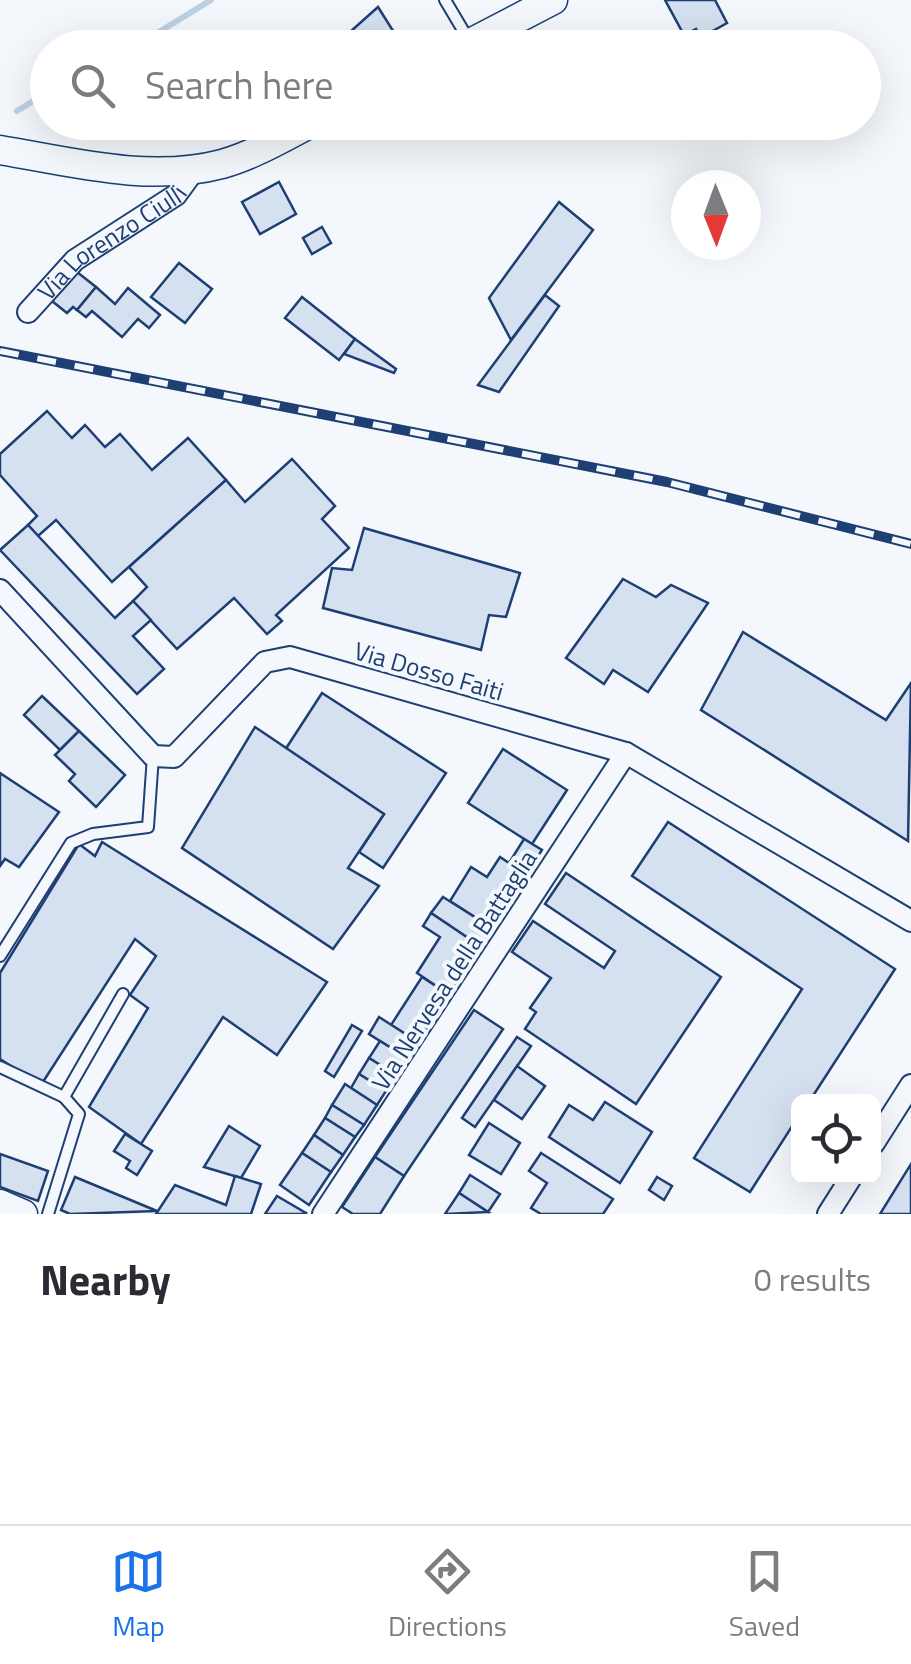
<!DOCTYPE html>
<style>
:root{--surface:#fff;--page:#f2f2f3;--text:#2b2b33;--muted:#7c7c81;--line:#e1e1e2;--accent:#1a73e8}
body{margin:0;font-family:"Titillium Web",sans-serif;background:var(--page);color:var(--text)}
.controls{position:absolute;right:30px;bottom:30px;display:grid;overflow:hidden;border-radius:15px;box-shadow:0 10px 40px #0002}
.controls button{width:90px;height:90px;display:grid;place-items:center;padding:0;border:0;border-bottom:2px solid var(--line);background:var(--surface);color:var(--text);font:50px sans-serif}
.compass{position:absolute;left:671px;top:170px;width:90px;height:90px;border-radius:50%;background:var(--surface);box-shadow:0 10px 40px #0002;rotate:179deg}
.list{margin:0;padding:0;list-style:none}
h2{display:flex;justify-content:space-between;align-items:center;height:130px;margin:0;padding:0 40px;font-size:42px}
h2 small{font-size:32px;font-weight:400;color:var(--muted)}
.icon{flex:none;width:55px;height:55px;fill:none;stroke:currentColor;stroke-width:2;stroke-linecap:round;stroke-linejoin:round}
.map{position:relative;flex:none;width:911px;height:1214px;overflow:hidden}
.search{position:absolute;background:var(--surface);box-shadow:0 10px 40px #0002;left:30px;right:30px;top:30px;height:110px;display:flex;align-items:center;gap:25px;box-sizing:border-box;padding:0 35px;border-radius:55px;color:var(--muted);font-size:38px}
.sheet{height:310px;background:var(--surface)}
nav{display:flex;justify-content:space-around;align-items:center;box-sizing:border-box;height:140px;border-top:2px solid var(--line);background:var(--surface);font-size:28px;color:var(--muted)}
nav a{display:grid;justify-items:center;gap:5px}
nav .on{color:var(--accent)}
.map>svg:first-child{display:block}
.lines{fill:none;stroke-linecap:round;stroke-linejoin:round}
.stream{stroke:#bed0e5;stroke-width:6}
.building{fill:#d5e0f0;stroke:#1d3f73;stroke-width:2.5}
.lane-casing{stroke:#1d3f73;stroke-width:14}
.street-casing{stroke:#1d3f73;stroke-width:24}
.secondary-casing{stroke:#1d3f73;stroke-width:31}
.lane{stroke:#f4f7fb;stroke-width:10}
.street{stroke:#f4f7fb;stroke-width:20}
.secondary{stroke:#f4f7fb;stroke-width:28}
.rail-casing{stroke:#1d3f73;stroke-width:10}
.rail{stroke:#f4f7fb;stroke-width:6;stroke-dasharray:19;stroke-linecap:butt}
.labels{text-anchor:middle;dominant-baseline:central;stroke-width:8;stroke-linejoin:round;paint-order:stroke}
.street-label{font-size:25px;fill:#1d3f73;stroke:#f4f7fb}
</style>
<div class="map">
<svg width="911" height="1214" viewBox="0 0 911 1214">
<rect width="100%" height="100%" fill="#f4f7fb"/>
<g class="lines">
<!-- stream -->
<g class="stream">
<path d="M133,48L211,0"/>
<path d="M17,111L48,92"/>
</g>
</g>
<!-- building -->
<g class="building">
<path d="M665,0H715L727,23L700,38L696,29L684,35Z"/>
<path d="M378,7L402,45L332,48Z"/>
<path d="M279,182L296,214L260,234L242,202Z"/>
<path d="M559,202L593,230L511,340L489,298Z"/>
<path d="M322,227L331,243L312,254L303,238Z"/>
<path d="M179,263L212,289L185,323L151,297Z"/>
<path d="M77,272L96,287L77,310L73,307L67,313L52,301Z"/>
<path d="M96,287L115,304L128,288L160,315L149,328L138,319L122,337L92,311L86,317L77,310Z"/>
<path d="M545,295L559,306L499,392L478,385Z"/>
<path d="M302,297L355,339L339,360L285,318Z"/>
<path d="M355,339L396,369L394,373L344,354Z"/>
<path d="M47,411L72,438L85,425L105,447L120,434L152,470L188,438L226,480L112,582L56,520L38,536L28,525L37,516L0,475V454Z"/>
<path d="M292,459L335,506L322,519L349,548L276,615L282,621L267,634L234,598L177,649L133,601L147,587L129,567L226,480L245,502Z"/>
<path d="M28,525L115,618L133,601L151,620L133,636L164,669L137,694L0,550Z"/>
<path d="M364,528L520,573L506,617L489,615L481,650L323,608L332,568L352,570Z"/>
<path d="M623,579L656,597L671,585L708,603L648,692L613,670L604,684L566,658Z"/>
<path d="M743,632L886,720L911,683L908,841L701,710Z"/>
<path d="M322,693L446,773L383,868L359,852L384,814L285,750Z"/>
<path d="M42,696L79,731L60,750L24,715Z"/>
<path d="M255,727L384,814L348,868L379,886L333,949L182,848Z"/>
<path d="M79,731L125,775L96,807L69,781L75,774L55,755Z"/>
<path d="M503,749L567,790L532,844L468,803Z"/>
<path d="M0,773L59,812L19,867L5,859L0,866Z"/>
<path d="M668,822L895,969L809,1102H798V1117L750,1192L694,1158L802,989L632,876Z"/>
<path d="M524,839L542,850L492,928L450,901L471,867L487,877L500,857L509,863Z"/>
<path d="M102,842L327,982L277,1055L223,1017L141,1144L89,1107L148,1008L130,995L156,956L135,939L41,1085L0,1059V973L79,844L95,856Z"/>
<path d="M566,873L721,977L636,1104L525,1029L536,1012L530,1008L551,978L512,952L533,921L604,968L615,951L545,904Z"/>
<path d="M443,897L492,928L480,946L431,913Z"/>
<path d="M431,913L480,946L448,994L417,973L440,937L423,926Z"/>
<path d="M422,977L448,994L418,1042L391,1025Z"/>
<path d="M474,1010L503,1029L404,1176L375,1157Z"/>
<path d="M379,1017L418,1042L407,1058L369,1034Z"/>
<path d="M352,1025L362,1031L334,1077L325,1071Z"/>
<path d="M517,1037L531,1046L475,1127L462,1118Z"/>
<path d="M380,1041L407,1058L396,1075L369,1058Z"/>
<path d="M369,1058L396,1075L386,1091L359,1074Z"/>
<path d="M517,1066L545,1086L522,1119L494,1100Z"/>
<path d="M359,1074L386,1091L377,1105L351,1088Z"/>
<path d="M345,1084L377,1105L364,1125L332,1105Z"/>
<path d="M605,1102L652,1132L620,1183L549,1137L569,1105L593,1120Z"/>
<path d="M332,1105L364,1125L355,1137L325,1118Z"/>
<path d="M325,1118L355,1137L343,1155L314,1135Z"/>
<path d="M489,1123L520,1143L501,1174L469,1155Z"/>
<path d="M229,1126L260,1146L241,1178L204,1167Z"/>
<path d="M125,1134L152,1151L137,1175L126,1168L130,1161L114,1151Z"/>
<path d="M314,1135L343,1155L331,1172L302,1153Z"/>
<path d="M302,1153L331,1172L309,1205L280,1185Z"/>
<path d="M541,1153L613,1199L603,1214H541L531,1208L547,1183L529,1171Z"/>
<path d="M0,1154L48,1171L38,1201L0,1187Z"/>
<path d="M375,1157L404,1176L380,1214H353L342,1207Z"/>
<path d="M911,1164V1214H880Z"/>
<path d="M470,1175L500,1194L488,1212L459,1193Z"/>
<path d="M235,1176L261,1184L251,1214H156L175,1185L226,1205Z"/>
<path d="M75,1177L157,1211L70,1214L61,1210Z"/>
<path d="M657,1177L672,1186L664,1200L649,1190Z"/>
<path d="M459,1193L488,1212L445,1214Z"/>
<path d="M277,1196L306,1213L305,1214H265Z"/>
</g>
<g class="lines">
<defs>
<g id="lane">
<path d="M445,0L470,42"/>
<path d="M0,956L71,843L93,834L148,827L153,756"/>
<path d="M0,1067L64,1097"/>
<path d="M48,1214L79,1114L64,1097L123,994"/>
</g>
<g id="street">
<path id="s1" d="M28,312L75,260L176,195L195,169"/>
<path d="M0,590L153,756L174,757L265,662L290,657L626,753L911,921"/>
<path d="M874,1143L911,1085"/>
<path d="M323,1214L626,753"/>
<path d="M828,1214L852,1176"/>
</g>
<g id="secondary">
<path d="M461,48L553,0"/>
<path d="M0,150C71,162 150,183 222,164C254,155 284,137 313,122"/>
<path d="M0,1204L23,1214"/>
</g>
</defs>
<!-- lane casing -->
<use href="#lane" class="lane-casing"/>
<!-- street casing -->
<use href="#street" class="street-casing"/>
<!-- secondary casing -->
<use href="#secondary" class="secondary-casing"/>
<!-- lane -->
<use href="#lane" class="lane"/>
<!-- street -->
<use href="#street" class="street"/>
<!-- secondary -->
<use href="#secondary" class="secondary"/>
<defs>
<path id="rail" d="M0,351L667,482L911,544"/>
</defs>
<!-- rail casing -->
<use href="#rail" class="rail-casing"/>
<!-- rail -->
<use href="#rail" class="rail"/>
</g>
<g class="labels">
<!-- street labels -->
<g class="street-label">
<text stroke="none"><textPath href="#s1" startOffset="110">Via Lorenzo Ciulli</textPath></text>
<text transform="translate(429 671) rotate(16)">Via Dosso Faiti</text>
<text transform="translate(454 970) rotate(-57)">Via Nervesa della Battaglia</text>
</g>
</g>
</svg>
<div class="controls">
<button><svg class="icon" aria-label="locate" viewBox="0 0 24 24"><circle cx="12" cy="12" r="6"/><path d="M12 2v4M12 18v4M2 12h4M18 12h4"/></svg></button>
</div>
<svg class="compass" viewBox="-18 -18 36 36"><path d="M0-13l5 13h-10z" fill="#e53935"/><path d="M0 13l5-13h-10z" fill="#7c7c81"/></svg>
<div class="search"><svg class="icon" aria-label="search" viewBox="0 0 24 24"><circle cx="10" cy="10" r="6"/><path d="M15 15l6 6"/></svg>Search here</div>
</div>
<section class="sheet">
<h2>Nearby<small>0 results</small></h2>
<ul class="list">
</ul>
</section>
<nav>
<a class="on"><svg class="icon" aria-label="map" viewBox="0 0 24 24"><path d="M3 6l6-2 6 2 6-2v14l-6 2-6-2-6 2zM9 4v14M15 6v14"/></svg>Map</a>
<a><svg class="icon" aria-label="directions" viewBox="0 0 24 24"><path d="M12 3l9 9-9 9-9-9zM9 14v-3h6M13 9l2 2-2 2"/></svg>Directions</a>
<a><svg class="icon" aria-label="saved" viewBox="0 0 24 24"><path d="M7 4h10v16l-5-4-5 4z"/></svg>Saved</a>
</nav>
